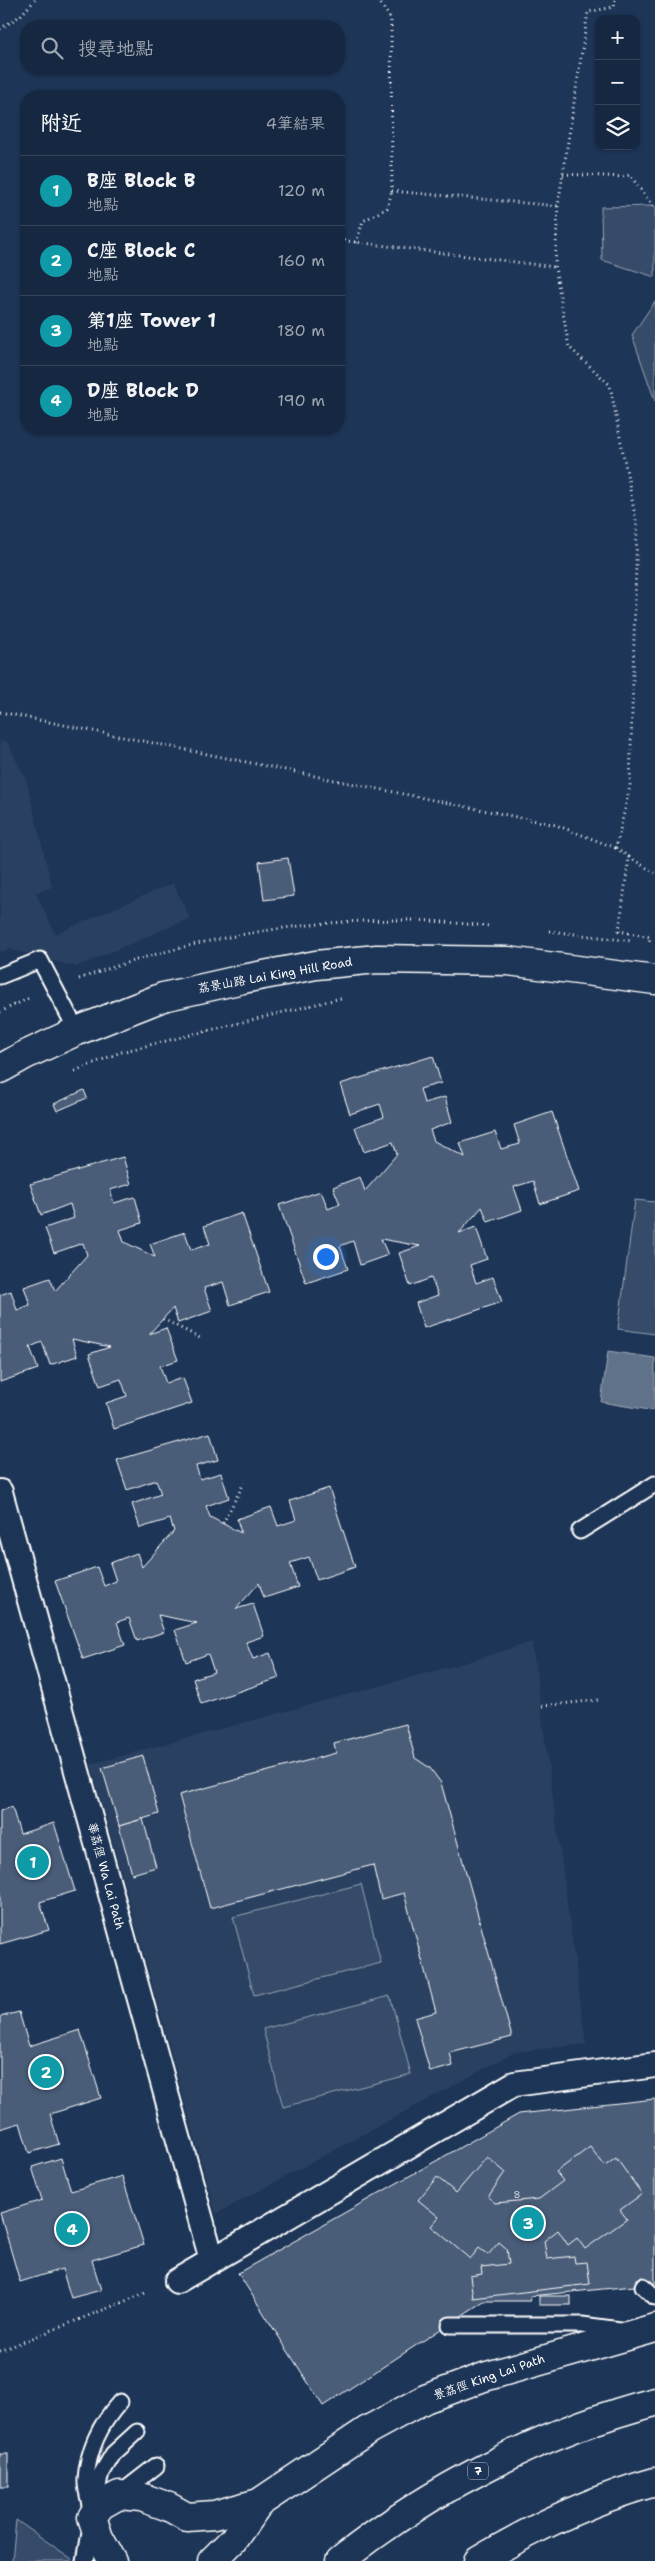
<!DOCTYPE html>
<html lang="zh-TW">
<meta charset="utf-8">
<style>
:root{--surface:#162841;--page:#23344c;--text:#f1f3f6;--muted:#9ea6b1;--line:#35445a;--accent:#ff9aa2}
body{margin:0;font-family:"Shantell Sans","LXGW WenKai TC",sans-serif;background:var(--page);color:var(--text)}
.controls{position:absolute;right:15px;top:15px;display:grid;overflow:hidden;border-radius:10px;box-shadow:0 1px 4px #0004}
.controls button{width:45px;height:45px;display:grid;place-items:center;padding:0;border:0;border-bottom:1px solid var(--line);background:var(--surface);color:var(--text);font:25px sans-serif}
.you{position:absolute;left:325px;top:1256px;width:18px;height:18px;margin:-12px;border:4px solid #fff;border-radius:50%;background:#1a73e8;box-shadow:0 0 0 8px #1a73e833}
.badge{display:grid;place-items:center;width:32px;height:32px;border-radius:50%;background:var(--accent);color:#fff;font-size:16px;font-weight:700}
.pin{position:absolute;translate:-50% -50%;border:2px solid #fff;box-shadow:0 1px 5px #0006}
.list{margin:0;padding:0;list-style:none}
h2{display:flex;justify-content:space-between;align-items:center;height:65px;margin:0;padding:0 20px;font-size:21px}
h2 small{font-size:16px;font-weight:400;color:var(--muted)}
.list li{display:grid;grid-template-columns:32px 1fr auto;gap:15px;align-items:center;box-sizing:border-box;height:70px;padding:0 20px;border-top:1px solid var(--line)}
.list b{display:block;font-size:19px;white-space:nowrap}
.list p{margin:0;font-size:16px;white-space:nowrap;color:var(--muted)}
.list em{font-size:16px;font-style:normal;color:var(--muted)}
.icon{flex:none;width:28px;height:28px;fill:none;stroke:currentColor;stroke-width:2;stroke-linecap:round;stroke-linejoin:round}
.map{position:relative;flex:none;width:655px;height:2561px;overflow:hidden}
.search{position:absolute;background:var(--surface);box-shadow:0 1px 4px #0004;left:20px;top:20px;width:325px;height:55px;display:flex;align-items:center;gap:12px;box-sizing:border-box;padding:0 18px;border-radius:20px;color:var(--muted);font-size:19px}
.panel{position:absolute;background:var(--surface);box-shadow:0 1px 4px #0004;left:20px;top:90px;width:325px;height:345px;border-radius:20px}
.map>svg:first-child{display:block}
.built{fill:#2a4161}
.green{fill:#364b69;stroke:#9aa5b4}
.water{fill:#617289;stroke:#a0aab8}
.building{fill:#4a5d79;stroke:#fff}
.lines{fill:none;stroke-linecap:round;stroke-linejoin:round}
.service-casing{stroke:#fff;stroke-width:19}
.pedestrian-casing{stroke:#fff;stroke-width:28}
.minor-casing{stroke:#fff;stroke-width:31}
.secondary-casing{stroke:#fff;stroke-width:31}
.trunk-casing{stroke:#fff;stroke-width:31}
.path{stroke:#fff;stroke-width:3;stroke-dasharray:1 4;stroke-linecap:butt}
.service{stroke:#1d3557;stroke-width:15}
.pedestrian{stroke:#1d3557;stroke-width:24}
.minor{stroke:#1d3557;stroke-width:28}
.secondary{stroke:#1d3557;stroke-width:28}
.trunk{stroke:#1d3557;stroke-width:28}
.labels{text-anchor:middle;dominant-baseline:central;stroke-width:4;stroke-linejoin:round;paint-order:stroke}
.number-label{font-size:10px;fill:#d2d6de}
.shield{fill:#1d3557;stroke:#bbc2cd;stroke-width:1}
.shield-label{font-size:11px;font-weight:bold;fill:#fff}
.street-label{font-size:12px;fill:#fff;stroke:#1d3557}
</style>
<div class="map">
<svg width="655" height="2561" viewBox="0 0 655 2561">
<rect width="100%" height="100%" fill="#1d3557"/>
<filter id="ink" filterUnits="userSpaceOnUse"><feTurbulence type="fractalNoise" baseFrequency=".02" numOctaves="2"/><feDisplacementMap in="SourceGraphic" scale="10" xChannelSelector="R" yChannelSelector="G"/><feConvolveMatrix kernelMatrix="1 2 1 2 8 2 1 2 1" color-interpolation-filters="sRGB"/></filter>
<g filter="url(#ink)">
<!-- built -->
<g class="built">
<path d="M0,741L7,742L26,779L52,887L36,893L55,934L173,883L190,918L76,967L9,949L0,952Z"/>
<path d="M532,1642L586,2044L515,2052L216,2214L91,1764L464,1663Z"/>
</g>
<!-- green -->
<g class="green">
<path d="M655,206V277L602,260L601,207Z"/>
<path d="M655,301V401L632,335Z"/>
<path d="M635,1200L655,1202V1334L618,1329Z"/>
<path d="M361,1884L381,1963L254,1995L233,1917Z"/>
<path d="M390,1996L411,2074L283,2107L263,2029Z"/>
<path d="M16,2520L72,2559V2561H12Z"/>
</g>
<!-- water -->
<path class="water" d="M608,1351L655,1358V1411L601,1402Z"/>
<!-- building -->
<g class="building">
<path d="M288,858L294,896L264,900L259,862Z"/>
<path d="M433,1056L441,1083L420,1089L424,1103L445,1097L452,1122L430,1130L434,1141L465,1157L460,1143L495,1132L501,1149L520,1144L514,1125L552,1112L579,1191L540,1204L533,1181L514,1187L522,1210L488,1222L482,1207L459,1233L476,1227L487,1259L470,1265L476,1283L493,1277L502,1302L424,1328L416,1303L438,1295L431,1278L410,1286L399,1253L420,1246L381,1239L388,1255L360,1265L353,1241L340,1246L348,1269L306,1283L279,1205L321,1191L328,1209L340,1204L333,1187L360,1177L365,1191L397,1154L393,1142L364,1152L355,1127L384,1117L380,1104L350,1114L340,1084Z"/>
<path d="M84,1090L87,1098L57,1111L54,1104Z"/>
<path d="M123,1157L131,1184L110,1190L114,1203L135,1197L142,1223L120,1230L124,1242L155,1257L150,1244L185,1232L191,1250L210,1244L204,1226L242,1213L269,1292L230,1305L223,1282L204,1288L212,1311L178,1323L173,1308L149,1334L166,1328L178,1360L160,1366L166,1383L183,1378L192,1403L114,1429L106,1403L127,1396L121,1379L100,1386L89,1354L110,1347L72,1339L77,1356L50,1365L42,1342L30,1347L38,1369L0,1382V1295L11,1291L17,1310L30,1305L24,1287L50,1278L55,1291L87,1255L83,1243L54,1253L45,1228L74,1218L70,1204L41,1215L30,1184Z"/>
<path d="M210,1433L218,1460L196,1466L200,1479L221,1473L229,1498L206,1506L210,1517L241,1533L237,1519L271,1507L278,1526L296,1520L290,1501L329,1488L355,1567L317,1580L309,1557L290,1563L298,1587L264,1598L259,1583L236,1609L253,1604L264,1636L246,1642L253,1659L270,1653L279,1678L201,1704L193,1679L214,1672L208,1654L186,1662L175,1630L197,1623L158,1615L164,1632L137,1641L129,1618L117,1622L125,1645L83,1659L55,1581L97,1567L104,1586L116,1581L110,1563L137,1553L142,1567L174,1531L170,1519L140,1528L132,1504L161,1494L156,1480L127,1490L117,1460Z"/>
<path d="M406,1724L415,1758L430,1768L441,1783L512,2037L450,2053L453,2066L430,2072L415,2018L436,2012L404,1893L381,1899L373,1865L210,1908L179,1795L336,1753L334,1743Z"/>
<path d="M143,1756L159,1814L119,1826L102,1768Z"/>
<path d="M12,1807L20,1834L54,1823L75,1891L40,1902L49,1930L0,1944V1811Z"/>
<path d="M143,1819L156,1867L132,1874L119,1826Z"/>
<path d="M19,2012L29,2046L80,2030L101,2098L50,2114L59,2144L29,2153L20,2123L0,2129V2017Z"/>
<path d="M655,2099V2284L530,2296V2301H484L323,2406L238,2273L519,2114Z"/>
<path d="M590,2147L605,2166L616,2158L642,2194L620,2210L627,2219L585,2249L577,2238L568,2245L558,2230L544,2241L547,2259L574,2256L575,2263L587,2262L590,2284L473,2298L470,2276L482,2274L481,2267L509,2264L507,2249L499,2242L488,2255L479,2248L470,2259L431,2226L439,2217L418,2200L437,2177L456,2193L487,2157L505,2172L488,2197L495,2203L539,2199L563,2181L556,2172Z"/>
<path d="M61,2158L71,2191L122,2176L144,2245L92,2260L101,2290L71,2298L62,2269L20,2282L0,2213L42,2200L32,2167Z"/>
<rect x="539" y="2296" width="32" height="9"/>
<rect x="0" y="2454" width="8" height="32"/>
</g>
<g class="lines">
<defs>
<g id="service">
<path d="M0,976L40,960L77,1031"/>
<path d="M580,1531L655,1484"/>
<path d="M643,2286L655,2297"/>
<path d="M450,2325H582L628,2331"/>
<path d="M120,2494L156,2466"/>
<path d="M90,2506C89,2497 85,2487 86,2479C88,2450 101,2423 120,2402"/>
<path d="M85,2561L100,2476L113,2454L137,2432"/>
</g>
<g id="pedestrian">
<path d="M0,1492L212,2260"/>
<path d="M177,2281L514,2084L655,2065"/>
</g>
<g id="minor">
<path d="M112,2561L99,2538L92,2517L101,2505L119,2495L141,2497L169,2507L187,2517L214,2515L259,2503L368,2430L425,2399L484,2377L655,2328"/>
<path d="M212,2561L233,2540L259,2503"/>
</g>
<path id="secondary" d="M0,1069L25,1055L77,1031L163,997L243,979L316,965L377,959L508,961L655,980"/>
<g id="trunk">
<path d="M340,2561C428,2490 546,2430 655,2402"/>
<path d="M478,2561C533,2528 593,2499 655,2482"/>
</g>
</defs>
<!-- service casing -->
<use href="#service" class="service-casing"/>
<!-- pedestrian casing -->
<use href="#pedestrian" class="pedestrian-casing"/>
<!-- minor casing -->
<use href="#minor" class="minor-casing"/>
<!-- secondary casing -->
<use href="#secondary" class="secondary-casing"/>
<!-- trunk casing -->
<use href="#trunk" class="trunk-casing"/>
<!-- path -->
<g class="path">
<path d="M378,0L391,19L392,191L558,206"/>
<path d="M615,0L614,7L588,12L558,206L555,267L569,347L610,385L637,526L630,786L616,848L629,857L619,931L650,937L649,944"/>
<path d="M0,29L20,16L35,0"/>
<path d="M563,174L622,177L630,175L655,209"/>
<path d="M339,240L555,267"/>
<path d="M356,243L363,221L387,208L392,191"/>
<path d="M0,712L556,825L616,848"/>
<path d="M629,857L655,873"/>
<path d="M549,931L632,941"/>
<path d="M79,979C183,941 292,920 403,920C432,920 462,924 490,926"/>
<path d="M0,1012L31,997"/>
<path d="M75,1071L121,1052L341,998"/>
<path d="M163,1319L200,1338"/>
<path d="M223,1523L244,1483"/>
<path d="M542,1706L598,1700"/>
<path d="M0,2351L148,2292"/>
</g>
<!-- service -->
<use href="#service" class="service"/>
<!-- pedestrian -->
<use href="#pedestrian" class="pedestrian"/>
<!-- minor -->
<use href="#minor" class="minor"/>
<!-- secondary -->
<use href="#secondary" class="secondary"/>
<!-- trunk -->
<use href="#trunk" class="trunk"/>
</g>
</g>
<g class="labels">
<!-- number labels -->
<g class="number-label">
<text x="517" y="2194">8</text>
</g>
<!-- shield labels -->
<rect class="shield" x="468" y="2462.5" width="20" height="17" rx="4"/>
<g class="shield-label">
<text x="478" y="2471">7</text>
</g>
<!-- street labels -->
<g class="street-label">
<text transform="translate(275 975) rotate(-10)">荔景山路 Lai King Hill Road</text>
<text transform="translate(106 1876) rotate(75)">華荔徑 Wa Lai Path</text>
<text transform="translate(489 2377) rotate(-19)">景荔徑 King Lai Path</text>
</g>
</g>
</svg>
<div class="controls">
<button>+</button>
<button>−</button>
<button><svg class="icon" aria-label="layers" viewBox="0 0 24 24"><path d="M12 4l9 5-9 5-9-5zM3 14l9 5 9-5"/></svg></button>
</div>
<div class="you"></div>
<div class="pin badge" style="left:33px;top:1862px;background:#0f9aa8">1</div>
<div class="pin badge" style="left:46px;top:2072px;background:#0f9aa8">2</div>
<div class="pin badge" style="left:528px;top:2223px;background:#0f9aa8">3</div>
<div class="pin badge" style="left:72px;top:2229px;background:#0f9aa8">4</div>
<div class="search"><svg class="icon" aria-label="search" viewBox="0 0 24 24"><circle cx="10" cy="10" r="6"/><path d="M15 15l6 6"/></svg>搜尋地點</div>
<section class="panel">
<h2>附近<small>4筆結果</small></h2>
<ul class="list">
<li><span class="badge" style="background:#0f9aa8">1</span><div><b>B座 Block B</b><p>地點</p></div><em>120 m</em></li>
<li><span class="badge" style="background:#0f9aa8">2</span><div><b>C座 Block C</b><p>地點</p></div><em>160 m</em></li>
<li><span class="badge" style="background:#0f9aa8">3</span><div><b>第1座 Tower 1</b><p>地點</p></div><em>180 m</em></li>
<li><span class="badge" style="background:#0f9aa8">4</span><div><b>D座 Block D</b><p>地點</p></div><em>190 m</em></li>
</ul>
</section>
</div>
